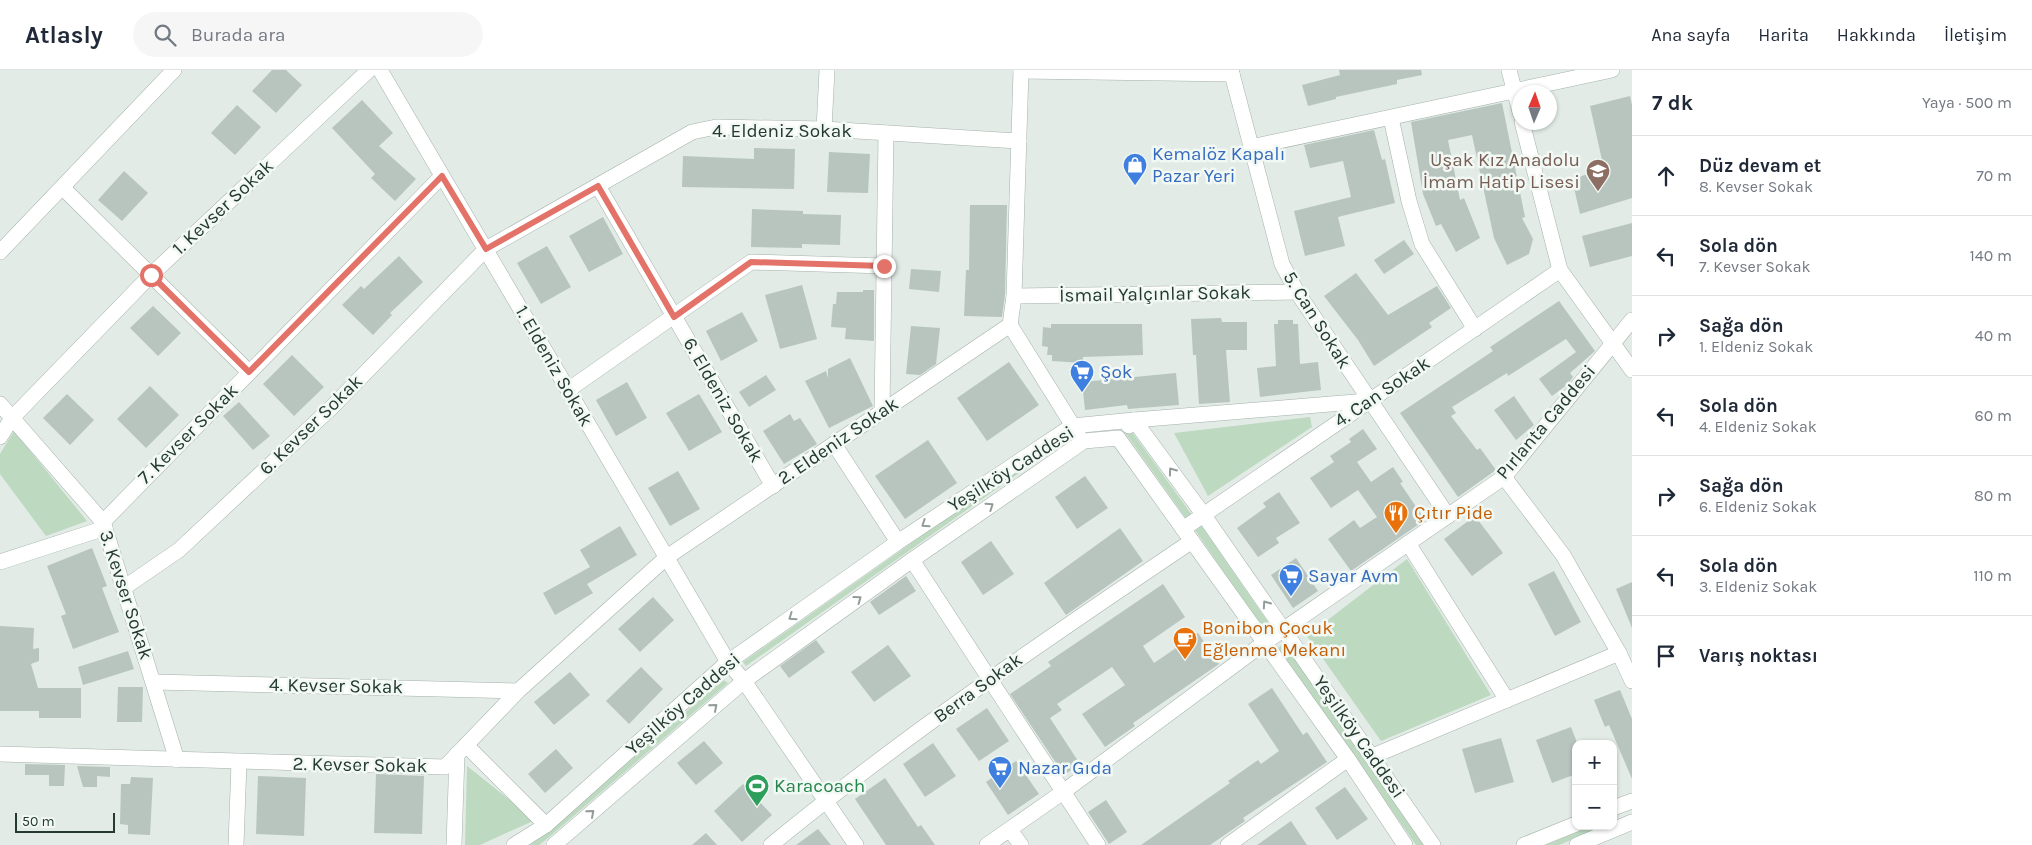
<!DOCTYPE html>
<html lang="tr">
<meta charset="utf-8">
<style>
:root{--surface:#fff;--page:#f6f6f7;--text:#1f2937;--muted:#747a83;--line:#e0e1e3}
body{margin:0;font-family:Karla,sans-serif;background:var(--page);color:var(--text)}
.controls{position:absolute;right:15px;bottom:15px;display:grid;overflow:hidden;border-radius:10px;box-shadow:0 1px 4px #0004}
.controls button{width:45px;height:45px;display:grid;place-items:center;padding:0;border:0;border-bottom:1px solid var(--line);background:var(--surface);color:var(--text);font:25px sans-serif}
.compass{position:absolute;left:1512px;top:15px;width:45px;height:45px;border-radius:50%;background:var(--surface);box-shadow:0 1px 4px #0004;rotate:2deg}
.scale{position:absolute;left:15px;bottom:12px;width:100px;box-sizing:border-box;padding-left:5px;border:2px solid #243a31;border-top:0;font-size:14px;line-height:18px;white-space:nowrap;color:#243a31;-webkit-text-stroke:4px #f2f8f4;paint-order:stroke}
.stop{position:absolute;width:15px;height:15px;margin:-11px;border:4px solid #e37368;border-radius:50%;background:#fff}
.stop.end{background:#e37368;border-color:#fff;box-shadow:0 1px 5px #0008}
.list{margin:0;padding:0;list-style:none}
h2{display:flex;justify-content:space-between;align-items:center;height:65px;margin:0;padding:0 20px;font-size:21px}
h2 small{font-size:16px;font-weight:400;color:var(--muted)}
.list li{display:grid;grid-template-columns:32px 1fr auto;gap:15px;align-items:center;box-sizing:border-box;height:80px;padding:0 20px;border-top:1px solid var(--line)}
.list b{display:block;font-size:19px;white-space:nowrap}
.list p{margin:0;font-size:16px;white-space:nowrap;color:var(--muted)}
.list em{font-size:16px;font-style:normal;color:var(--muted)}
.icon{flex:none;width:28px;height:28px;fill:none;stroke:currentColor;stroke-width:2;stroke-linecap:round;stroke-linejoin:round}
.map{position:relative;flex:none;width:1632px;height:775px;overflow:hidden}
header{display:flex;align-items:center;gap:30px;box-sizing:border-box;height:70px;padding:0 25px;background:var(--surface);border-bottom:1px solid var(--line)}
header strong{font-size:24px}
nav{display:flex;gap:28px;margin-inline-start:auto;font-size:18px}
.search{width:350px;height:45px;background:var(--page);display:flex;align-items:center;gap:12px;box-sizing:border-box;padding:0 18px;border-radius:28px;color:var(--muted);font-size:19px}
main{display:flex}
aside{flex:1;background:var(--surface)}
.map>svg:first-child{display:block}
.green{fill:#bddac1}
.building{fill:#b8c5be}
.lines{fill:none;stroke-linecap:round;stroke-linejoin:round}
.minor-casing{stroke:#a5b2ac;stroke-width:16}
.minor{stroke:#fff;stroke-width:15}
.oneway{stroke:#929c98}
.route{stroke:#e37368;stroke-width:6}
.labels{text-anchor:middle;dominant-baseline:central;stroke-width:5;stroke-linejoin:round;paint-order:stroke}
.street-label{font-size:19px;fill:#243a31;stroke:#f2f8f4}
.shop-label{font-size:19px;fill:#366cbe;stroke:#f2f8f4;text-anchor:start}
.education-label{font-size:19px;fill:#785e54;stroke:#f2f8f4;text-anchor:end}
.food-label{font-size:19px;fill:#c56008;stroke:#f2f8f4;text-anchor:start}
.leisure-label{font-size:19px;fill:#27864d;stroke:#f2f8f4;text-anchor:start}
</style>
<header>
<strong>Atlasly</strong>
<div class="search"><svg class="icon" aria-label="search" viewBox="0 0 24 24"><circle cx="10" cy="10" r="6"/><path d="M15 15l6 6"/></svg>Burada ara</div>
<nav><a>Ana sayfa</a><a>Harita</a><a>Hakkında</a><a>İletişim</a></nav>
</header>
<main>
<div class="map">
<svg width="1632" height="775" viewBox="0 0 1632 775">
<rect width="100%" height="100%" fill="#e2ebe6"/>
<!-- green -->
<g class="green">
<path d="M1310,347L1312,357L1208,426L1174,363Z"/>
<path d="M14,361L87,451L46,466L0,404V384Z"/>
<path d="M1132,362L1192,445L1187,450L1126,364Z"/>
<path d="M1050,375L1053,379L746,596L743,592Z"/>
<path d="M1201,455L1270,555L1263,560L1195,460Z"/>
<path d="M1407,489L1491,625L1381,671L1307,566Z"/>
<path d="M1285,572L1424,775H1416L1278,578Z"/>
<path d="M723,610L728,613L548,768L539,775H530Z"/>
<path d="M467,696L535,750L480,775H465Z"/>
<path d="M1591,756H1604L1559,775H1546Z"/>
</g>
<!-- building -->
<g class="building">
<path d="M272,0H286L302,15L276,43L252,21Z"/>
<path d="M1339,0H1421L1422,5L1397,10V14L1336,27V29L1308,36L1302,15L1340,5Z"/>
<path d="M1630,26L1632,35V128L1580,144L1572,109L1604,99L1590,36Z"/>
<path d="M362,30L393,63L379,76L416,109L395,131L371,108L375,104L332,58Z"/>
<path d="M1502,33L1525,147L1522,148L1533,169L1529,184L1507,195L1494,168L1472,65L1448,70L1460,130L1464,128L1480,168L1456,182L1441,154L1436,156L1423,124L1411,52Z"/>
<path d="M237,35L261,57L235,85L211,63Z"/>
<path d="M1374,60L1382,90L1385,89L1395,133L1338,147L1345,176L1305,186L1294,141L1351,127L1343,91L1310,98L1304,75Z"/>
<path d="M754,78L795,79L794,119L682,117L683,86L754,89Z"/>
<path d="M829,82L870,84L868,123L827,122Z"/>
<path d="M124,101L148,123L122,151L98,130Z"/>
<path d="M970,135H1007L1005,225L1002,247L964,246L966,200H969Z"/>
<path d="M752,139L803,141V144L841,145L840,175L802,174V178L751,177Z"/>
<path d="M603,147L623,184L589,202L569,166Z"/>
<path d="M1632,153V186L1590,197L1582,166Z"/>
<path d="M1404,170L1414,184L1384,204L1374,190Z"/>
<path d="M547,176L571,217L541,234L517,193Z"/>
<path d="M399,186L423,212L390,243L392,245L373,265L342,235L361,216L364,219Z"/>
<path d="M911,199L941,201L939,222L909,219Z"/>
<path d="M1356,203L1388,245L1437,216L1451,238L1429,253L1432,257L1374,296L1358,270L1324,226Z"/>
<path d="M802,215L817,269L780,279L765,225Z"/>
<path d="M863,220H874V271L845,269L846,258L831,257L833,234H836L837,222H863Z"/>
<path d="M1559,231L1595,281L1570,303L1573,307L1568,314L1552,326L1539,309L1576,282L1566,269L1508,306L1507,303L1452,337L1456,343L1451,346L1477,380L1480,378L1496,400L1458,427L1400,343L1493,281L1490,277Z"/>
<path d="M153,236L181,263L158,286L130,258Z"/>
<path d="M742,242L758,271L721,291L706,261Z"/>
<path d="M1221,248L1222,252H1247V280H1226L1230,332L1199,334L1196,285H1193L1191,249Z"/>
<path d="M1278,250H1293V254H1298L1300,294L1318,292L1321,320L1260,327L1257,298L1276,296L1274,254H1278Z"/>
<path d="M1051,254H1142L1143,285L1083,287V293L1052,291V285H1047L1048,277L1042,276L1043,257L1051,258Z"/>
<path d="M911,256L940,258L936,294L920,305L906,304Z"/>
<path d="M292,285L324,317L294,346L263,314Z"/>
<path d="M850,288L873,336L829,358L805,311L826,301L828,308V299Z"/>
<path d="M1009,292L1039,335L987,371L957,328Z"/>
<path d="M1176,303L1179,335L1128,339L1127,335L1085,340L1082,312Z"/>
<path d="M766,305L776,320L749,337L739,322Z"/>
<path d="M627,312L647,348L616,366L596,330Z"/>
<path d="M150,316L179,345L146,378L117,349Z"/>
<path d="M67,324L94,350L70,375L43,348Z"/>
<path d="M699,324L722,362L689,381L666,343Z"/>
<path d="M1514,326L1534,355L1516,370L1494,340Z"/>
<path d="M239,332L270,366L253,380L223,346Z"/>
<path d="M790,344L794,351L800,348L817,374L784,394L763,361Z"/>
<path d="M1363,359L1377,379L1357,392L1371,412L1393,397L1403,412L1400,413L1425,450L1351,501L1328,469L1354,450L1360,458L1377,447L1358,420L1331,438L1310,408L1334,392L1330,386L1351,372L1349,369Z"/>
<path d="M928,370L957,413L905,449L875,406Z"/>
<path d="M678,401L700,439L670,456L648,418Z"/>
<path d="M1085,406L1108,438L1077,459L1055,427Z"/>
<path d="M1279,422L1300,453L1276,468L1279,473L1258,487L1237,458L1266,437L1263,433Z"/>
<path d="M1475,446L1503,483L1472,506L1444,469Z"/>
<path d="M620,456L637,485L587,514L593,523L555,545L543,523L590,497L580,480Z"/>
<path d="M1120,458L1143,491L1066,545L1044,513Z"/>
<path d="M991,471L1014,504L983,525L961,492Z"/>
<path d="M92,478L107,516L102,518L119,562L73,579L61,546L66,544L47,496Z"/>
<path d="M1296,488L1318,521L1293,538L1271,505Z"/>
<path d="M1554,501L1581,552L1555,566L1528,514Z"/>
<path d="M906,506L916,521L879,545L870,532Z"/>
<path d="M1632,512V558L1616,519Z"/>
<path d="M1163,514L1185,547L1143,576L1154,593L1198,563L1219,594L1133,653L1135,656L1105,677L1082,644L1125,615L1112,597L1057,634L1062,640L1050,648L1080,694L1064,705L1010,624L1051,596L1048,592Z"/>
<path d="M653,527L674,550L640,582L618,559Z"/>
<path d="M0,556L34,558L33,579L39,578V591L31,594L38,618H81V648H39V641H0Z"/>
<path d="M816,570L825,582L789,608L780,596Z"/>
<path d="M888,575L911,606L874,632L851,602Z"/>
<path d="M128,581L134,599L83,615L78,597Z"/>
<path d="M641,597L663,619L629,654L606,631Z"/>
<path d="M570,602L590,625L554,655L534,632Z"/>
<path d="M118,617H143L142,652H117Z"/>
<path d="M1272,618L1303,665L1307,662L1327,692L1243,748L1245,751L1210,775H1141L1230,713L1228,711L1258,690L1261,694L1279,681L1248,634Z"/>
<path d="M1620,620L1632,649V709L1609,655L1605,657L1594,630Z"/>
<path d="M987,638L1009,671L979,691L956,659Z"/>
<path d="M1571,657L1576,670V704L1552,713L1536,670Z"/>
<path d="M1501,668L1514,712L1475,723L1462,679Z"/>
<path d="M704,671L723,693L696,715L677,693Z"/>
<path d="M933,673L956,706L925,727L903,694Z"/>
<path d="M556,679L573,698L545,723L528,704Z"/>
<path d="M1016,691L1039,724L1008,745L986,712Z"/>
<path d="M25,694L65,695L64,716H49V705H25Z"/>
<path d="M77,696L110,697V707L97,706V717H83Z"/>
<path d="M376,704L424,706L422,764L374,763Z"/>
<path d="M258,706L306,708L304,766L256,764Z"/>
<path d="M131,707L153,708L150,765L128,764V755L120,754L121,714H130Z"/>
<path d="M885,708L918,757L921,755L935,775H886L855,729Z"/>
<path d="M743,714L772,745L742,772L714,741Z"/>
<path d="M1345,717L1368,749L1337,770L1315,738Z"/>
<path d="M1106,730L1127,762L1109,774L1088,742Z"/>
<path d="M1291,751L1307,775H1257Z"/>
<path d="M818,759L831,775H796Z"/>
<path d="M706,763L717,775H692Z"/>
</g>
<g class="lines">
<defs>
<g id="minor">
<path d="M380,0L728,592L744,611L856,775"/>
<path d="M1231,0L1282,194L1297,222L1448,446"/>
<path d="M1509,0L1520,42"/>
<path d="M1021,1L1232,4"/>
<path d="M1391,48L1409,131L1422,174L1475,259"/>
<path d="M1522,52L1560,200L1632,300"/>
<path d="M824,59L827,0"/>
<path d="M1251,77L1612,0"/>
<path d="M598,116L773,416"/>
<path d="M63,118L249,302"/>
<path d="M0,182L174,0"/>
<path d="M1014,226L1297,222"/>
<path d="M1010,255L1014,226L1021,0"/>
<path d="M1010,255L1078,364"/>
<path d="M568,320L751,192L884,196"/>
<path d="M0,334L103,452L177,690"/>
<path d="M882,342L886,63"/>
<path d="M1129,356L1134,350L1367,331"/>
<path d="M0,367L12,348L151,205L369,0"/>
<path d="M834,374L898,472"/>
<path d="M1504,407L1563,485L1619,583L1632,611"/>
<path d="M103,452L442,106"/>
<path d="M1183,459L1560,200"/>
<path d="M1408,473L1507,630"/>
<path d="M912,490L1098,775"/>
<path d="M0,492L105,458"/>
<path d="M125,517L179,480L332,337L486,179L692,62L716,57L824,59L1019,71"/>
<path d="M154,612L518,621"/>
<path d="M466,675L546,755"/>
<path d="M0,684L445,697L518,621L667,487L1010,255"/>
<path d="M1373,686L1619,583"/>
<path d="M1613,738L1632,731"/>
<path d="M1010,760L1021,775"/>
<path d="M236,775L239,692"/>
<path d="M454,775L457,684"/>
<path d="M514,775L546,755L728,592L898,472L1072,356L1134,350L1203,444L1433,775"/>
<path d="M554,775L744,611L912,490L1084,371L1118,368L1348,689L1405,775"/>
<path d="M771,775C905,665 1048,568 1192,471"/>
<path d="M987,775L1063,722L1264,573L1504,407L1632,250"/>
<path d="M1228,775L1348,689"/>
<path d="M1524,775L1576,754"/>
<path d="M1577,775L1632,752"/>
</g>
</defs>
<!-- minor casing -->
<use href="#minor" class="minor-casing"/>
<!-- minor -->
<use href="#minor" class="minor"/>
</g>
<!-- one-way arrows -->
<defs><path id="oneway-chevron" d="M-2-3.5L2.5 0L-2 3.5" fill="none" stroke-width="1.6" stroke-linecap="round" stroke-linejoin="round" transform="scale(1.25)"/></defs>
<g class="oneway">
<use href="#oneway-chevron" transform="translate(1172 401) rotate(-126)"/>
<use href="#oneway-chevron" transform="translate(990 436) rotate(-34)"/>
<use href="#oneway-chevron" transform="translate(925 454) rotate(146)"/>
<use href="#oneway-chevron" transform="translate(858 529) rotate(-36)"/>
<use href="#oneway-chevron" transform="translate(1266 534) rotate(-125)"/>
<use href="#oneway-chevron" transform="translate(792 547) rotate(145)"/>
<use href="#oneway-chevron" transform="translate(714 637) rotate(-41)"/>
<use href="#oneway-chevron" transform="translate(591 743) rotate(-41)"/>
</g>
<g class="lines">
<!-- route -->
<path class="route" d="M151,205L249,302L442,106L486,179L598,116L674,247L751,192L884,196"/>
</g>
<!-- icons -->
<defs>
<symbol id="shop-pin" viewBox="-11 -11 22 30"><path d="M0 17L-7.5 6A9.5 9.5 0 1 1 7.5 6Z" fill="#3f7fe0" stroke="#f2f8f4"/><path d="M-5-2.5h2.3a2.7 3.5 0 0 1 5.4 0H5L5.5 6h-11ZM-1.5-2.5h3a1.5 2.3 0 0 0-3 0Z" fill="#fff"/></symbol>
<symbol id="school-pin" viewBox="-11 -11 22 30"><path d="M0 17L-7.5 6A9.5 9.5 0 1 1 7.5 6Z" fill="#8d6e63" stroke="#f2f8f4"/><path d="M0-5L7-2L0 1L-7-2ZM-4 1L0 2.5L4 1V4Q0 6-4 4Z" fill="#fff"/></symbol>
<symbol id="supermarket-pin" viewBox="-11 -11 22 30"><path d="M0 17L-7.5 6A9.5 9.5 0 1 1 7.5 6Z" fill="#3f7fe0" stroke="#f2f8f4"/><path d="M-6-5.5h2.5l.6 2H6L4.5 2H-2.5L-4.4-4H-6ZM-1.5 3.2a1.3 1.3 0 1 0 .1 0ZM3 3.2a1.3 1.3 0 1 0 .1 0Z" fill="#fff"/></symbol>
<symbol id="restaurant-pin" viewBox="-11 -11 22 30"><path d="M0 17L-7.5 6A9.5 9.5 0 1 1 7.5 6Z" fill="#e8710a" stroke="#f2f8f4"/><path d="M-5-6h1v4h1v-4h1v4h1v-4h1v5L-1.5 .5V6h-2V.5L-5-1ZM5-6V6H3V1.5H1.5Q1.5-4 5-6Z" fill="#fff"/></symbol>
<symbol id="cafe-pin" viewBox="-11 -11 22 30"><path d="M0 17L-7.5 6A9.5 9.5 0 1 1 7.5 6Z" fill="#e8710a" stroke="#f2f8f4"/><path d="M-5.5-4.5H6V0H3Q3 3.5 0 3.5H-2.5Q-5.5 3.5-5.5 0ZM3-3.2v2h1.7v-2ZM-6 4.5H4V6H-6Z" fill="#fff"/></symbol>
<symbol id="stadium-pin" viewBox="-11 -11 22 30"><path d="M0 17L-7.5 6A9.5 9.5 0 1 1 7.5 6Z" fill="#2e9e5b" stroke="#f2f8f4"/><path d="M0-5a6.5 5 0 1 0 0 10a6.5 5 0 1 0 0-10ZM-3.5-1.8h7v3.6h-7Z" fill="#fff"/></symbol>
</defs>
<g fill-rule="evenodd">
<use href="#shop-pin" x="1121" y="81" width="28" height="38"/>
<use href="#school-pin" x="1584" y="87" width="28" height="38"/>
<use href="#supermarket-pin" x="1068" y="288" width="28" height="38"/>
<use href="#restaurant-pin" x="1382" y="429" width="28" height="38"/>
<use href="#supermarket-pin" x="1277" y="492" width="28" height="38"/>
<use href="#cafe-pin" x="1171" y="555" width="28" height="38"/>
<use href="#supermarket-pin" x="986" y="684" width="28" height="38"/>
<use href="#stadium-pin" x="743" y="702" width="28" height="38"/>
</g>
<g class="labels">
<!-- street labels -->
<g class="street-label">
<text x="782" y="61">4. Eldeniz Sokak</text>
<text transform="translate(223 137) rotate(-43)">1. Kevser Sokak</text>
<text transform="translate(1155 224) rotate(-1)">İsmail Yalçınlar Sokak</text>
<text transform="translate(1317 250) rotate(58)">5. Can Sokak</text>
<text transform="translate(554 296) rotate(60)">1. Eldeniz Sokak</text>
<text transform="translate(1382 322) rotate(-34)">4. Can Sokak</text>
<text transform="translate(723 330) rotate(60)">6. Eldeniz Sokak</text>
<text transform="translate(1546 352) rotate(-50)">Pırlanta Caddesi</text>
<text transform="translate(311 355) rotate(-44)">6. Kevser Sokak</text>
<text transform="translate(188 364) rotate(-45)">7. Kevser Sokak</text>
<text transform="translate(838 371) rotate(-34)">2. Eldeniz Sokak</text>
<text transform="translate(1011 399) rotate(-32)">Yeşilköy Caddesi</text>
<text transform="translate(126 525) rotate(72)">3. Kevser Sokak</text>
<text transform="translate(336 616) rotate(1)">4. Kevser Sokak</text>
<text transform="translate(978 618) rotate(-36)">Berra Sokak</text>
<text transform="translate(683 634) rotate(-41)">Yeşilköy Caddesi</text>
<text transform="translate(1359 667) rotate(55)">Yeşilköy Caddesi</text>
<text transform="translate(360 695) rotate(1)">2. Kevser Sokak</text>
</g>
<!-- shop labels -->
<g class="shop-label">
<text x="1152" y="84">Kemalöz Kapalı<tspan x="1152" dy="22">Pazar Yeri</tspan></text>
<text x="1100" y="302">Şok</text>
<text x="1308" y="506">Sayar Avm</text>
<text x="1018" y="698">Nazar Gıda</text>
</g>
<!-- education labels -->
<g class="education-label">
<text x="1580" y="90">Uşak Kız Anadolu<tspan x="1580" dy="22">İmam Hatip Lisesi</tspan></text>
</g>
<!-- food labels -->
<g class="food-label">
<text x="1414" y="443">Çıtır Pide</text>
<text x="1202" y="558">Bonibon Çocuk<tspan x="1202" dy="22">Eğlenme Mekanı</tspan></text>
</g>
<!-- leisure labels -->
<g class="leisure-label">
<text x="774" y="716">Karacoach</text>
</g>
</g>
</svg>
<div class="controls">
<button>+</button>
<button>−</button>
</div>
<svg class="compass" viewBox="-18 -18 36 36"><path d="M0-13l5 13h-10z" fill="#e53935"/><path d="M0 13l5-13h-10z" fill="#747a83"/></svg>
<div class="scale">50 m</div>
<div class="stop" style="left:151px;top:205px"></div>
<div class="stop end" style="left:884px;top:196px"></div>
</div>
<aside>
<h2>7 dk<small>Yaya · 500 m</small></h2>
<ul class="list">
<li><svg class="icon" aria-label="ahead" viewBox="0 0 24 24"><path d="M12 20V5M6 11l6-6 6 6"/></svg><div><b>Düz devam et</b><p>8. Kevser Sokak</p></div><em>70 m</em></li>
<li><svg class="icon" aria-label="left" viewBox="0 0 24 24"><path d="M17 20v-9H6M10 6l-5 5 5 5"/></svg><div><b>Sola dön</b><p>7. Kevser Sokak</p></div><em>140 m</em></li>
<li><svg class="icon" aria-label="right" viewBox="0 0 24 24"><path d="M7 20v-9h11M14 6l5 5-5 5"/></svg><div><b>Sağa dön</b><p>1. Eldeniz Sokak</p></div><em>40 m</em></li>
<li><svg class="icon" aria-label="left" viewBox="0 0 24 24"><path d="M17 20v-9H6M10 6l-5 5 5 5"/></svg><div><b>Sola dön</b><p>4. Eldeniz Sokak</p></div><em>60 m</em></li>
<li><svg class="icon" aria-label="right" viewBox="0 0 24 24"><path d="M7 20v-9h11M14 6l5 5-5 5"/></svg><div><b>Sağa dön</b><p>6. Eldeniz Sokak</p></div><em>80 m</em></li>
<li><svg class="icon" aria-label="left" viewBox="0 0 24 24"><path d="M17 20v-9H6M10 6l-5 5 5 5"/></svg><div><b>Sola dön</b><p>3. Eldeniz Sokak</p></div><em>110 m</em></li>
<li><svg class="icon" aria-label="arrive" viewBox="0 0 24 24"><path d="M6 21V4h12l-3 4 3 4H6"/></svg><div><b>Varış noktası</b></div></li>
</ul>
</aside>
</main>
